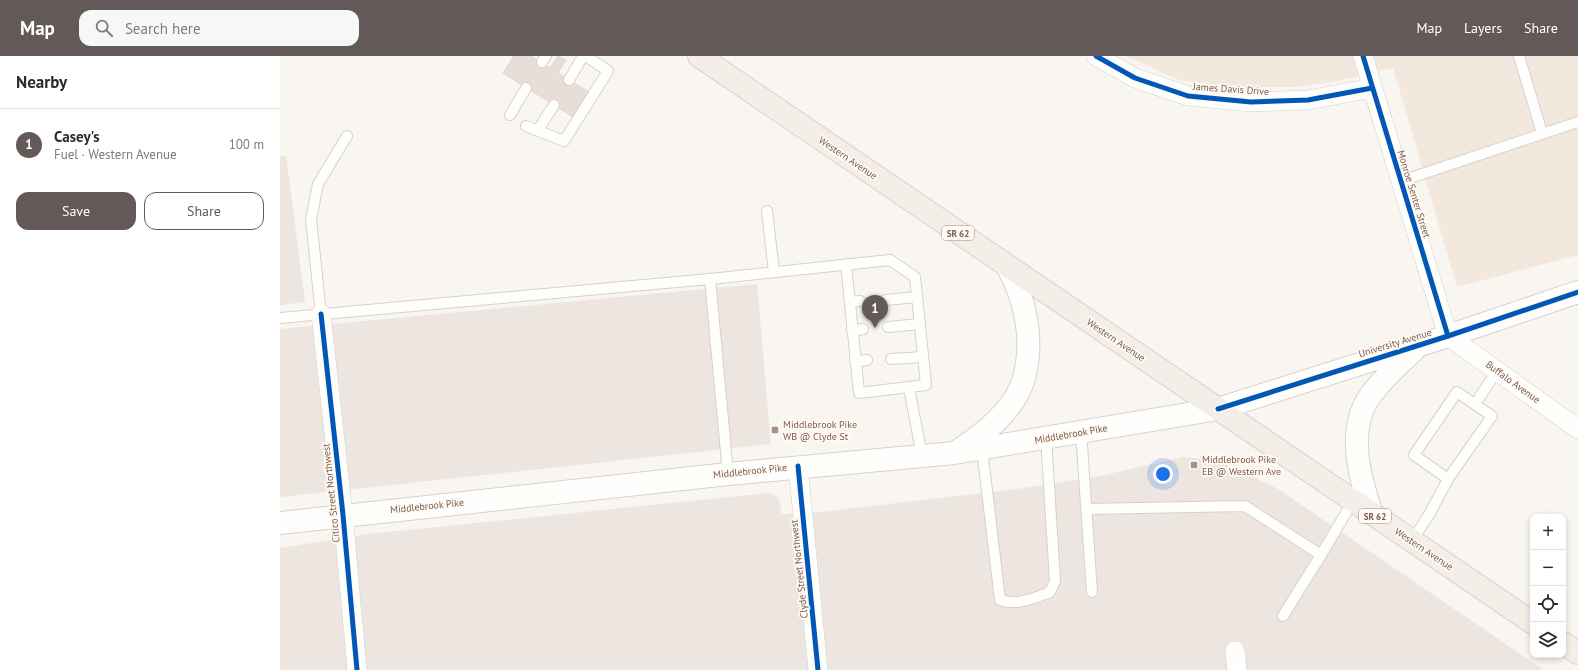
<!DOCTYPE html>
<meta charset="utf-8">
<style>
:root{--surface:#fff;--page:#f7f7f7;--text:#2b2b33;--muted:#7c7c81;--line:#e1e1e2;--accent:#625958}
body{margin:0;font-family:"PT Sans",sans-serif;background:var(--page);color:var(--text)}
.controls{position:absolute;right:12px;bottom:12px;display:grid;overflow:hidden;border-radius:8px;box-shadow:0 2px 6px #0003}
.controls button{width:36px;height:36px;display:grid;place-items:center;padding:0;border:0;border-bottom:1px solid var(--line);background:var(--surface);color:var(--text);font:20px sans-serif}
.you{position:absolute;left:883px;top:418px;width:14px;height:14px;margin:-10px;border:3px solid #fff;border-radius:50%;background:#1a73e8;box-shadow:0 0 0 6px #1a73e833}
.badge{display:grid;place-items:center;width:26px;height:26px;border-radius:50%;background:var(--accent);color:#fff;font-size:13px;font-weight:700}
.pin{position:absolute;translate:-50% -33px;filter:drop-shadow(0 1px 2px #0008)}
.pin::after{content:'';position:absolute;top:21px;width:14px;height:12px;background:inherit;clip-path:polygon(0 0,100% 0,50% 100%)}
.list{margin:0;padding:0;list-style:none}
h2{display:flex;justify-content:space-between;align-items:center;height:52px;margin:0;padding:0 16px;font-size:17px}
h2 small{font-size:13px;font-weight:400;color:var(--muted)}
.list li{display:grid;grid-template-columns:26px 1fr auto;gap:12px;align-items:center;box-sizing:border-box;height:72px;padding:0 16px;border-top:1px solid var(--line)}
.list b{display:block;font-size:15px;white-space:nowrap}
.list p{margin:0;font-size:13px;white-space:nowrap;color:var(--muted)}
.list em{font-size:13px;font-style:normal;color:var(--muted)}
.actions{display:flex;gap:8px;padding:12px 16px}
.actions a{flex:1;padding:9px 0;border:1px solid var(--accent);border-radius:12px;text-align:center;font-size:14px;color:var(--accent)}
.actions .main{background:var(--accent);color:#fff}
.icon{flex:none;width:22px;height:22px;fill:none;stroke:currentColor;stroke-width:2;stroke-linecap:round;stroke-linejoin:round}
.map{position:relative;flex:none;width:1298px;height:614px;overflow:hidden}
header{display:flex;align-items:center;gap:24px;box-sizing:border-box;height:56px;padding:0 20px;background:var(--accent);color:#fff}
header strong{font-size:19px}
nav{display:flex;gap:22px;margin-inline-start:auto;font-size:14px}
.search{width:280px;height:36px;background:var(--page);display:flex;align-items:center;gap:10px;box-sizing:border-box;padding:0 14px;border-radius:12px;color:var(--muted);font-size:15px}
main{display:flex}
aside{flex:1;background:var(--surface)}
.map>svg:first-child{display:block}
.residential{fill:#f2e8de}
.industrial{fill:#ede5e0}
.building{fill:#e6ded7;stroke:#e2d8d2}
.lines{fill:none;stroke-linecap:round;stroke-linejoin:round}
.lane-casing{stroke:#d7d1cb;stroke-width:12}
.street-casing{stroke:#d7d1cb;stroke-width:20}
.secondary-casing{stroke:#d9d2cb;stroke-width:24}
.primary-casing{stroke:#dad1cc;stroke-width:24}
.lane{stroke:#fefefd;stroke-width:10}
.street{stroke:#fefefd;stroke-width:19}
.secondary{stroke:#fefefd;stroke-width:22}
.primary{stroke:#f3eee8;stroke-width:22}
.cycleway-casing{stroke:#fffaf3;stroke-width:8}
.cycleway{stroke:#0057b8;stroke-width:5}
.poi-dot{fill:#a69286;stroke:#fffaf3;stroke-width:1.5}
.labels{text-anchor:middle;dominant-baseline:central;stroke-width:3.5;stroke-linejoin:round;paint-order:stroke}
.shield{fill:#fffaf3;stroke:#a28b7f;stroke-width:1}
.shield-label{font-size:9px;font-weight:bold;fill:#7a5c4d}
.street-label{font-size:10px;fill:#7a5c4d;stroke:#fffaf3}
.poi-label{font-size:10px;fill:#7a5c4d;stroke:#fffaf3;text-anchor:start}
</style>
<header>
<strong>Map</strong>
<div class="search"><svg class="icon" aria-label="search" viewBox="0 0 24 24"><circle cx="10" cy="10" r="6"/><path d="M15 15l6 6"/></svg>Search here</div>
<nav><a>Map</a><a>Layers</a><a>Share</a></nav>
</header>
<main>
<aside>
<h2>Nearby<small></small></h2>
<ul class="list">
<li><span class="badge">1</span><div><b>Casey's</b><p>Fuel · Western Avenue</p></div><em>100 m</em></li>
</ul>
<div class="actions"><a class="main">Save</a><a>Share</a></div>
</aside>
<div class="map">
<svg width="1298" height="614" viewBox="0 0 1298 614">
<rect width="100%" height="100%" fill="#f9f5f0"/>
<!-- residential -->
<path class="residential" d="M846,0H1298V199L1177,231L1113,12L1053,26L1015,31H976L943,29L899,24Z"/>
<!-- industrial -->
<g class="industrial">
<path d="M6,99L25,246L0,249V100Z"/>
<path d="M477,228L491,388L0,441V273Z"/>
<path d="M903,401L934,404L957,413L998,433L1264,614H0V492L88,478L490,437L499,442L502,458L540,456L737,433L820,420Z"/>
</g>
<!-- building -->
<path class="building" d="M234,0H251L270,12L278,0L286,4L278,17L309,36L293,61L223,17Z"/>
<g class="lines">
<defs>
<g id="lane">
<path d="M1239,0L1262,77"/>
<path d="M262,6L266,0"/>
<path d="M289,24L303,0"/>
<path d="M230,59L246,32"/>
<path d="M246,70L284,85L328,15L306,0"/>
<path d="M258,74L274,49"/>
<path d="M1121,125L1298,66"/>
<path d="M487,155L494,216"/>
<path d="M430,223L610,204L635,221L646,329L579,337L566,208"/>
<path d="M606,244L637,241"/>
<path d="M570,246L580,245"/>
<path d="M41,258L31,163L38,128L67,80"/>
<path d="M0,262L430,223L448,418"/>
<path d="M608,271L640,268"/>
<path d="M572,275L583,273"/>
<path d="M611,303L643,301"/>
<path d="M575,305L587,304"/>
<path d="M629,332L642,400"/>
<path d="M1195,348L1217,315"/>
<path d="M801,375L812,536"/>
<path d="M702,393L720,544C736,550 755,542 770,536L775,525L766,382"/>
<path d="M807,453L965,450L1041,499L1073,445"/>
<path d="M1132,485L1150,457L1168,423L1134,399L1177,336L1212,360L1168,423"/>
<path d="M1003,560L1041,499"/>
</g>
<g id="street">
<path d="M816,0L855,22L908,40L971,46L1028,44L1092,32"/>
<path d="M1083,0L1168,280L1298,373"/>
<path d="M41,258L63,459L77,614"/>
<path d="M518,410L538,614"/>
<path d="M955,595L957,614"/>
</g>
<g id="secondary">
<path d="M679,394C704,378 736,352 744,322C754,285 746,243 727,210"/>
<path d="M1092,458C1080,423 1067,377 1088,343C1101,324 1118,309 1134,294"/>
<path d="M0,467L448,418L674,397L938,353L1168,280L1298,236"/>
</g>
<g id="primary">
<path d="M419,0L1253,567"/>
<path d="M1283,587L1298,597"/>
</g>
</defs>
<!-- lane casing -->
<use href="#lane" class="lane-casing"/>
<!-- street casing -->
<use href="#street" class="street-casing"/>
<!-- secondary casing -->
<use href="#secondary" class="secondary-casing"/>
<!-- primary casing -->
<use href="#primary" class="primary-casing"/>
<!-- lane -->
<use href="#lane" class="lane"/>
<!-- street -->
<use href="#street" class="street"/>
<!-- secondary -->
<use href="#secondary" class="secondary"/>
<!-- primary -->
<use href="#primary" class="primary"/>
<defs>
<g id="cycleway">
<path d="M816,0L855,22L908,40L971,46L1028,44L1092,32"/>
<path d="M1083,0L1168,280"/>
<path d="M41,258L63,459L77,614"/>
<path d="M938,353L1168,280L1298,236"/>
<path d="M518,410L538,614"/>
</g>
</defs>
<!-- cycleway casing -->
<use href="#cycleway" class="cycleway-casing"/>
<!-- cycleway -->
<use href="#cycleway" class="cycleway"/>
</g>
<!-- markers -->
<g class="poi-dot">
<rect x="491" y="370" width="8" height="8" rx="2"/>
<rect x="910" y="405" width="8" height="8" rx="2"/>
</g>
<g class="labels">
<!-- shield labels -->
<g class="shield">
<rect x="662" y="170" width="32" height="14" rx="3"/>
<rect x="1079" y="453" width="32" height="14" rx="3"/>
</g>
<g class="shield-label">
<text x="678" y="177">SR 62</text>
<text x="1095" y="460">SR 62</text>
</g>
<!-- street labels -->
<g class="street-label">
<text transform="translate(951 33) rotate(4)">James Davis Drive</text>
<text transform="translate(568 102) rotate(34)">Western Avenue</text>
<text transform="translate(1134 138) rotate(73)">Monroe Senter Street</text>
<text transform="translate(836 284) rotate(34)">Western Avenue</text>
<text transform="translate(1115 287) rotate(-17)">University Avenue</text>
<text transform="translate(1233 326) rotate(36)">Buffalo Avenue</text>
<text transform="translate(791 378) rotate(-10)">Middlebrook Pike</text>
<text transform="translate(470 415) rotate(-6)">Middlebrook Pike</text>
<text transform="translate(51 437) rotate(-96)">Citico Street Northwest</text>
<text transform="translate(147 450) rotate(-6)">Middlebrook Pike</text>
<text transform="translate(1144 493) rotate(34)">Western Avenue</text>
<text transform="translate(519 513) rotate(-96)">Clyde Street Northwest</text>
</g>
<!-- poi labels -->
<g class="poi-label">
<text x="503" y="368">Middlebrook Pike<tspan x="503" dy="12">WB @ Clyde St</tspan></text>
<text x="922" y="403">Middlebrook Pike<tspan x="922" dy="12">EB @ Western Ave</tspan></text>
</g>
</g>
</svg>
<div class="controls">
<button>+</button>
<button>−</button>
<button><svg class="icon" aria-label="locate" viewBox="0 0 24 24"><circle cx="12" cy="12" r="6"/><path d="M12 2v4M12 18v4M2 12h4M18 12h4"/></svg></button>
<button><svg class="icon" aria-label="layers" viewBox="0 0 24 24"><path d="M12 4l9 5-9 5-9-5zM3 14l9 5 9-5"/></svg></button>
</div>
<div class="you"></div>
<div class="pin badge" style="left:595px;top:272px">1</div>
</div>
</main>
